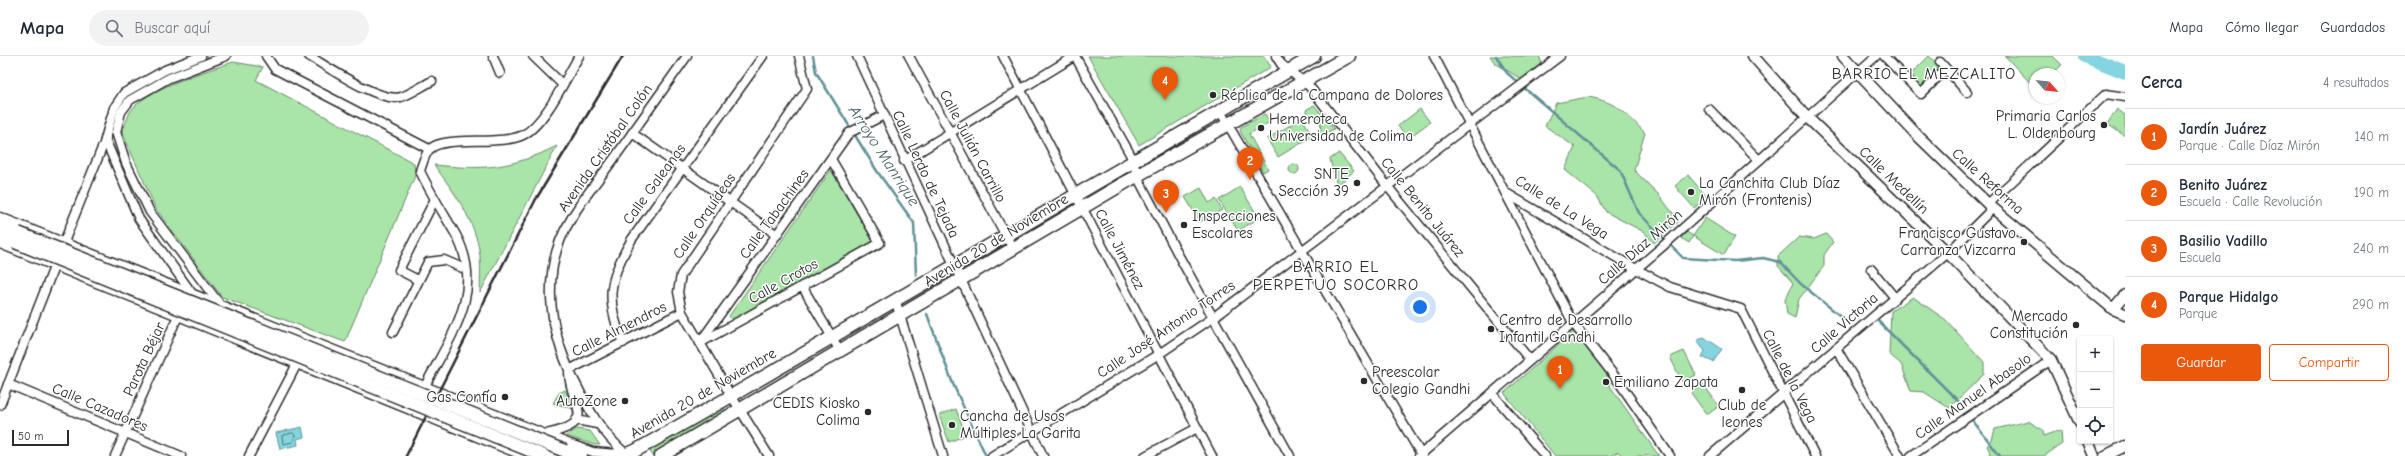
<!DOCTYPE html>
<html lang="es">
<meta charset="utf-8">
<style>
:root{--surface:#fff;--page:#f2f2f3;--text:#1f2937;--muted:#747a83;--line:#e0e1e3;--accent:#ea580c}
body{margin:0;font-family:"Comic Neue",sans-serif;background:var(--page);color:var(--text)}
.controls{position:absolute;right:12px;bottom:12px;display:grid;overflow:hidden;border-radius:4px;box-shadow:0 1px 3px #0004}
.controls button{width:36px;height:36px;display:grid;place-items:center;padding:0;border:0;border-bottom:1px solid var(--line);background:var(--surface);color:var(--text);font:20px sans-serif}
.compass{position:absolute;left:2029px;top:12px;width:36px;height:36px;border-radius:50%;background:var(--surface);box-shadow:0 1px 3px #0004;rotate:117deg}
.scale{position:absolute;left:12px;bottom:10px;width:57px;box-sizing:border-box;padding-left:4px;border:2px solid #2b2b2b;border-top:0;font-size:11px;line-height:14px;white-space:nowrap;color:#2b2b2b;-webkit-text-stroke:3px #fff;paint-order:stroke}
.you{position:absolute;left:1420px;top:251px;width:14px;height:14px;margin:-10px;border:3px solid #fff;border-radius:50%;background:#1a73e8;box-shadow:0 0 0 6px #1a73e833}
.badge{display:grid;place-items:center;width:26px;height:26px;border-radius:50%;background:var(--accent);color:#fff;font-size:13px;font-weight:700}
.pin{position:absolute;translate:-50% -33px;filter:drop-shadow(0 1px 2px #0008)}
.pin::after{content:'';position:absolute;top:21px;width:14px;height:12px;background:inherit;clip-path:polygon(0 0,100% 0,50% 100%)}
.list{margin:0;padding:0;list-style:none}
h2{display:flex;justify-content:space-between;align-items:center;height:52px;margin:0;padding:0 16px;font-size:17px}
h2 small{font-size:13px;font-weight:400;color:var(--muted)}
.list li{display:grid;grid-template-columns:26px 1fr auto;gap:12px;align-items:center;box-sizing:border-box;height:56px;padding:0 16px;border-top:1px solid var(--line)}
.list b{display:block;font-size:15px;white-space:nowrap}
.list p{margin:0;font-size:13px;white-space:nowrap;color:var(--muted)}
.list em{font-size:13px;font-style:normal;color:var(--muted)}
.actions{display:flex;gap:8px;padding:12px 16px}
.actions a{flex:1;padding:9px 0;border:1px solid var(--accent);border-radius:4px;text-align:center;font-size:14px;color:var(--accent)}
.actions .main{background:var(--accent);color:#fff}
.icon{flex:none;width:22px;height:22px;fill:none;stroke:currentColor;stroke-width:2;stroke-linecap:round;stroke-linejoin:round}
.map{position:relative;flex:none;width:2125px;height:400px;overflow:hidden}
header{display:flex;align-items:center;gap:24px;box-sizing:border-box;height:56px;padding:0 20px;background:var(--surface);border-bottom:1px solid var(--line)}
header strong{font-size:19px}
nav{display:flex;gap:22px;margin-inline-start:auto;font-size:14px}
.search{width:280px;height:36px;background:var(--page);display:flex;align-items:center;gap:10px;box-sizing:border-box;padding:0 14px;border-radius:22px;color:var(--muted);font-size:15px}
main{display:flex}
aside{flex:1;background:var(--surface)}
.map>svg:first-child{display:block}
.green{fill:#a9e4a9;stroke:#6a886a}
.water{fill:#84d5df;stroke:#609197}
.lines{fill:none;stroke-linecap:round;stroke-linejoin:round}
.shore{stroke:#4f6f73;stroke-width:1}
.stream{stroke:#609197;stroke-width:2.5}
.river{stroke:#84d5df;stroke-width:14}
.minor-casing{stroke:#2b2b2b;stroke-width:11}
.tertiary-casing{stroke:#2b2b2b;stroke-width:13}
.primary-casing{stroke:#2b2b2b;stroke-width:15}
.minor{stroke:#fff;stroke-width:8}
.tertiary{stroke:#fff;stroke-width:10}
.primary{stroke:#fff;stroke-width:12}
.rail{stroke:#2b2b2b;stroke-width:2.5}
.primary-bridge-casing{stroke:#2b2b2b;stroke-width:15;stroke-linecap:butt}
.primary-bridge{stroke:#fff;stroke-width:12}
.poi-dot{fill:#2b2b2b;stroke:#fff;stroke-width:1.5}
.labels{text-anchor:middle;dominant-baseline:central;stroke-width:3;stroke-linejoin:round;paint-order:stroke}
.poi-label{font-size:15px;fill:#2b2b2b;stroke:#fff;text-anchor:start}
.street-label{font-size:15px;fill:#2b2b2b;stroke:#fff}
.neighbourhood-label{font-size:16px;letter-spacing:1px;fill:#2b2b2b;stroke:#fff}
.water-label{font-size:16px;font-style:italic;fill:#465e61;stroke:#fff}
</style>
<header>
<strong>Mapa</strong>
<div class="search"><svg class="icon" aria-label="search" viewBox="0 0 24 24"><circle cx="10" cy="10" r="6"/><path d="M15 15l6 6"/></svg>Buscar aquí</div>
<nav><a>Mapa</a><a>Cómo llegar</a><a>Guardados</a></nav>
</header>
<main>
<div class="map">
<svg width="2125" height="400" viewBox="0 0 2125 400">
<rect width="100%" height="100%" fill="#fff"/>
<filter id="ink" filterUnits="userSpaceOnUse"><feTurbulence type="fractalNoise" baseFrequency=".025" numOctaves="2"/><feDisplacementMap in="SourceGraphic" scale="8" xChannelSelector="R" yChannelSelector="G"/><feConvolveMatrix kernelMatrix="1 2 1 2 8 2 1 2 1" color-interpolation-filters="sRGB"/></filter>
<g filter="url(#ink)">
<!-- green -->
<g class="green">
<path d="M1088,0H1264L1271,11L1139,89Z"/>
<path d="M1490,0H1539L1542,7L1521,23L1495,7Z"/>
<path d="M1929,0L1943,13L1921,34L1908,21Z"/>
<path d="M2005,0H2053L2062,9L2052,18H2035V32Z"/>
<path d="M233,6L263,11L256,24L414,107L415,120L345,286L222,241L156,153L122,76C125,70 127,62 130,56C144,33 207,15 233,6Z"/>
<path d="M1588,41C1617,46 1626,57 1645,77L1634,114L1659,139L1679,165L1654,187L1644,176L1606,156L1597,140L1565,114L1575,91L1545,70L1556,47Z"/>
<path d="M1314,49L1334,73L1322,79L1320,75L1321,69L1317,60L1308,58L1306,54Z"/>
<path d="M1420,53L1430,66L1407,83L1398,70Z"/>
<path d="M2117,53L2125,59V80L2107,68Z"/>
<path d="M1265,58L1270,66L1249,78L1268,113L1263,116L1240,75L1241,71Z"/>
<path d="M1302,62L1313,80L1278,101L1267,83Z"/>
<path d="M557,90L480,237C480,225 481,212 480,200C476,165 454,136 434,109C485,114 510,113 557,90Z"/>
<path d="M1339,97L1354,115L1337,130L1330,103Z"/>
<circle cx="1294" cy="113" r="5"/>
<path d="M831,114L873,185L732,264L729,260Z"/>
<path d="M1688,119L1707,141L1694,152L1675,130Z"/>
<path d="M1240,131L1259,162L1238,175L1219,144Z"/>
<path d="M1201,132L1209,147L1216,143L1222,154L1200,166L1185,141Z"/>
<path d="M1705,162L1735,181L1724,199L1693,180L1689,187L1681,182L1687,176L1693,180Z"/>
<path d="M1826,178L1833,186L1824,199V210L1799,243L1795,262L1787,258L1785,244L1793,227L1778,210V200L1799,181L1814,183Z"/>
<path d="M1913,241L1946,264L1984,306V318L1949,352L1924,336L1911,335L1901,308L1889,298L1891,255Z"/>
<path d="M1575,274L1612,322L1610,330L1659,400H1624L1618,396L1610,400H1555L1504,337Z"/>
<path d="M1684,295L1696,319L1682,326L1670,301Z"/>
<path d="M1703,328L1719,350L1707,359L1691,337Z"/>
<path d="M565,334L574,353L553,347L559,337Z"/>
<path d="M723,350L726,356L653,400L649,393Z"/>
<path d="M956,353L966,379L949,386L939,359Z"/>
<path d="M2028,365L2043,374L2044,380L2061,374L2062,388L2044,400H1988L1990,396L1987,390L1992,384L1995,373Z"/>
<path d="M577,373L590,375L600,389H595L566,380Z"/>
</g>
<!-- water -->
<g class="water">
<path d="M1704,281L1722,293L1713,306L1702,301L1705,295L1697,285Z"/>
<path d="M302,371L304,381L297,383L298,389L280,393L276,377Z"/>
</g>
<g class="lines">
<!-- shore -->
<path class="shore" d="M293,377L295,379L293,386L283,388L282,380Z"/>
<!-- stream -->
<g class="stream">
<path d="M813,0L816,16L877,115L914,167L916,219"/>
<path d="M1496,0L1507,17L1620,114L1639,157L1683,202L1735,205L1763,202L1780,206L1801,228L1844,263"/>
<path d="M927,258L953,328L986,400"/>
<path d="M1876,263L1959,346"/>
<path d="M1973,365L2000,400"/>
</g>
<!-- river -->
<path class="river" d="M2085,0L2125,16"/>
<defs>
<g id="minor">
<path d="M266,0L275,13L429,93"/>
<path d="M309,0C328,11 380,47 401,41C411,38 422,30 432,25"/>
<path d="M493,0L500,17"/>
<path d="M533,0L562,28"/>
<path d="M857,0L1043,400"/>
<path d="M909,0L1013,193"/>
<path d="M1003,0L1212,400"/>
<path d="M1075,0L1130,98L1140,126L1180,202L1290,400"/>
<path d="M1276,0L1281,8L1309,30L1388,131L1530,304"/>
<path d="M1434,0L1573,267L1616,322L1670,400"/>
<path d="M1884,0L1921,38L1946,13"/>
<path d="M1940,6L1967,36"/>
<path d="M1709,53L1759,104"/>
<path d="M1220,55L1422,400"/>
<path d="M632,77L777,179"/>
<path d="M904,105L1075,0"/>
<path d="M1506,137L1636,213L1670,231L1741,253L1815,400"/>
<path d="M1988,148L2106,38L2125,41"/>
<path d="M0,161L570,388L593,396L617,398"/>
<path d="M64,186L106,82"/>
<path d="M0,188L524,400"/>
<path d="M1871,213L1895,242"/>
<path d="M418,224L399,214L434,145"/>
<path d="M802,230L840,295"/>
<path d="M191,236L139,163L105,83L114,52L124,37L165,14L201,0"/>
<path d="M895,243L943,400"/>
<path d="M218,246L150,156L126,107L116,76L121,56L130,44L169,22L226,0"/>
<path d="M393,276L428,206L444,204L465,213"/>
<path d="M701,285L849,77L884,59"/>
<path d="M623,287C605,243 608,224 632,183L763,0"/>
<path d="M700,287L880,187L831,103"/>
<path d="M1836,292L1900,400"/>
<path d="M569,314L682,256"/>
<path d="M8,328L181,400"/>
<path d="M425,330C450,281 486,235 456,179C444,158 431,138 420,115C422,109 425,97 430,93C444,79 501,90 523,79C545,68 566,22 579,0"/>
<path d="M1492,337L1545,400"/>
<path d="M0,349L54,211"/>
<path d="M576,364L597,368"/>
<path d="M546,378C601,366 570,351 569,317"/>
<path d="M626,398C599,374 589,354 573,322C548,271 540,213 571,163C583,142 599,123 613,104C638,69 662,35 687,0"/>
<path d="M115,400L178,260"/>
<path d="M249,400L297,308"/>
<path d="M769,400L727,333L682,256L678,236L681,219L807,33L799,0"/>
<path d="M992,400L1159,298L1214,261L1560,0"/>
<path d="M1145,400L1197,372"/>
<path d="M1419,400L1663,190L1876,0"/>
<path d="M1710,400L1948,197L1993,152"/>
<path d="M1911,400L2051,304"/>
</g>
<g id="tertiary">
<path d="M1753,0L1807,61L1948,197L2051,304L2080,367"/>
<path d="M1843,0L1917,79L1988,148L2113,253L2125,258"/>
<path d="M2113,253L2125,239"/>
<path d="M2088,385L2094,400"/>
<path d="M2105,400L2125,390"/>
</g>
<g id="primary">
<path d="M0,169L18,177"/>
<path d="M0,180L15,186"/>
<path d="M565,395L581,400"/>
<path d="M626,398L635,395L726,343L1314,0"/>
<path d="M612,400L626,398L631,400"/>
<path d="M661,400L1138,119L1349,0"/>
</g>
</defs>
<!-- minor casing -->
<use href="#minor" class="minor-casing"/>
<!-- tertiary casing -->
<use href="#tertiary" class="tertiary-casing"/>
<!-- primary casing -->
<use href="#primary" class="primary-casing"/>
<!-- minor -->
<use href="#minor" class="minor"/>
<!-- tertiary -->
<use href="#tertiary" class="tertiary"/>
<!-- primary -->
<use href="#primary" class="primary"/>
<!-- rail -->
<path class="rail" d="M406,400L536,143L623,0"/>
<defs>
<g id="primary-bridge">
<path d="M18,177L565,395"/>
<path d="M15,186L544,400"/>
</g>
</defs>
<!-- primary-bridge casing -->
<use href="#primary-bridge" class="primary-bridge-casing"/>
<!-- primary-bridge -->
<use href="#primary-bridge" class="primary-bridge"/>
</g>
</g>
<!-- markers -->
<g class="poi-dot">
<circle cx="1213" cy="39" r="4"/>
<circle cx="2104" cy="69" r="4"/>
<circle cx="1261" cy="72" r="4"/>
<circle cx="1357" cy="127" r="4"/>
<circle cx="1691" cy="136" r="4"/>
<circle cx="1184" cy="169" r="4"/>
<circle cx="2024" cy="186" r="4"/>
<circle cx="2076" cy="269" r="4"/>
<circle cx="1491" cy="273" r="4"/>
<circle cx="1364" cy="325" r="4"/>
<circle cx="1606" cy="326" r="4"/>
<circle cx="1742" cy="334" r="4"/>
<circle cx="505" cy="341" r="4"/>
<circle cx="625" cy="345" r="4"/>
<circle cx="868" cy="356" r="4"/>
<circle cx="952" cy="369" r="4"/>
</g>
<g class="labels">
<!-- poi labels -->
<g class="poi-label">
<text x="1221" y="39">Réplica de la Campana de Dolores</text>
<text x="2096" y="60" text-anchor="end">Primaria Carlos<tspan x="2096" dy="17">L. Oldenbourg</tspan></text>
<text x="1269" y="63">Hemeroteca<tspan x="1269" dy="17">Universidad de Colima</tspan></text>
<text x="1349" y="118" text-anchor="end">SNTE<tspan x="1349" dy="17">Sección 39</tspan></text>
<text x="1699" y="127">La Canchita Club Díaz<tspan x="1699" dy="17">Mirón (Frontenis)</tspan></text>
<text x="1192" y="160">Inspecciones<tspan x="1192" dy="17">Escolares</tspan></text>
<text x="2016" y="177" text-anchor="end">Francisco Gustavo<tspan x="2016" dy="17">Carranza Vizcarra</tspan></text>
<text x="2068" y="260" text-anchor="end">Mercado<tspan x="2068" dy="17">Constitución</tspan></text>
<text x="1499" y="264">Centro de Desarrollo<tspan x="1499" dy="17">Infantil Gandhi</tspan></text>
<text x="1372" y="316">Preescolar<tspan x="1372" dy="17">Colegio Gandhi</tspan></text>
<text x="1614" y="326">Emiliano Zapata</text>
<text x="497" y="341" text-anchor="end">Gas Confía</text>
<text x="617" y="345" text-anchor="end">AutoZone</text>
<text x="860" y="347" text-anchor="end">CEDIS Kiosko<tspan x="860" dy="17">Colima</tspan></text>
<text x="1742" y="349" text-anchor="middle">Club de<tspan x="1742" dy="17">leones</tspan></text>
<text x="960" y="360">Cancha de Usos<tspan x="960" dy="17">Múltiples La Garita</tspan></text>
</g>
<!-- street labels -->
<g class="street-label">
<text transform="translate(973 90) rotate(62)">Calle Julián Carrillo</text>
<text transform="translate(605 92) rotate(-55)">Avenida Cristóbal Colón</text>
<text transform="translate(926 118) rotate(65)">Calle Lerdo de Tejada</text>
<text transform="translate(1894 124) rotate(44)">Calle Medellín</text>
<text transform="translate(1988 125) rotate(42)">Calle Reforma</text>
<text transform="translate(654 128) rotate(-54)">Calle Galeanas</text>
<text transform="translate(1423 151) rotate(51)">Calle Benito Juárez</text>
<text transform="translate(1562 151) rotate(32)">Calle de La Vega</text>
<text transform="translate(774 158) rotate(-54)">Calle Tabachines</text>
<text transform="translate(704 160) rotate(-56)">Calle Orquídeas</text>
<text transform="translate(996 184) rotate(-31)">Avenida 20 de Noviembre</text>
<text transform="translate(1640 191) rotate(-41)">Calle Díaz Mirón</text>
<text transform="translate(1120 193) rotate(62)">Calle Jiménez</text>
<text transform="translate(783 225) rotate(-29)">Calle Crotos</text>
<text transform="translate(1844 267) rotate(-41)">Calle Victoria</text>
<text transform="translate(619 273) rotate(-27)">Calle Almendros</text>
<text transform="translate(1166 273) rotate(-34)">Calle José Antonio Torres</text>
<text transform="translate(144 303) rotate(-65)">Parota Béjar</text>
<text transform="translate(1790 320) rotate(63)">Calle de la Vega</text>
<text transform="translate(703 337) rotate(-30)">Avenida 20 de Noviembre</text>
<text transform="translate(1973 340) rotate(-35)">Calle Manuel Abasolo</text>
<text transform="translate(100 351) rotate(23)">Calle Cazadores</text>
</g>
<!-- neighbourhood labels -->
<g class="neighbourhood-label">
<text x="1924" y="18">BARRIO EL MEZCALITO</text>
<text x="1336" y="211">BARRIO EL<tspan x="1336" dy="18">PERPETUO SOCORRO</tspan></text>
</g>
<!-- water labels -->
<g class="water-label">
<text transform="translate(884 100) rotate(57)">Arroyo Manrique</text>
</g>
</g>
</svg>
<div class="controls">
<button>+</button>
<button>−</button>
<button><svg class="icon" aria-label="locate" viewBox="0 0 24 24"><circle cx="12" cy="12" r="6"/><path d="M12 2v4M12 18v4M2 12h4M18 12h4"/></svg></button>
</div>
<svg class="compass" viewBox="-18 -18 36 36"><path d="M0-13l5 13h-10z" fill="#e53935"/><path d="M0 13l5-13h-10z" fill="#747a83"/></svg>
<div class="scale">50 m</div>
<div class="you"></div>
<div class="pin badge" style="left:1560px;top:333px">1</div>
<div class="pin badge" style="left:1250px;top:124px">2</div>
<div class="pin badge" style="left:1166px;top:157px">3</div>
<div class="pin badge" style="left:1165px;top:44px">4</div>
</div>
<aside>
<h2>Cerca<small>4 resultados</small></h2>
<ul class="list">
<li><span class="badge">1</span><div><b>Jardín Juárez</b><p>Parque · Calle Díaz Mirón</p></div><em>140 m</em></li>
<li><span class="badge">2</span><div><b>Benito Juárez</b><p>Escuela · Calle Revolución</p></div><em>190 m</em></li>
<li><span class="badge">3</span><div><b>Basilio Vadillo</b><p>Escuela</p></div><em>240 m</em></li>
<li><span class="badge">4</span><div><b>Parque Hidalgo</b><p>Parque</p></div><em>290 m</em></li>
</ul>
<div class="actions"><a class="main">Guardar</a><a>Compartir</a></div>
</aside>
</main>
